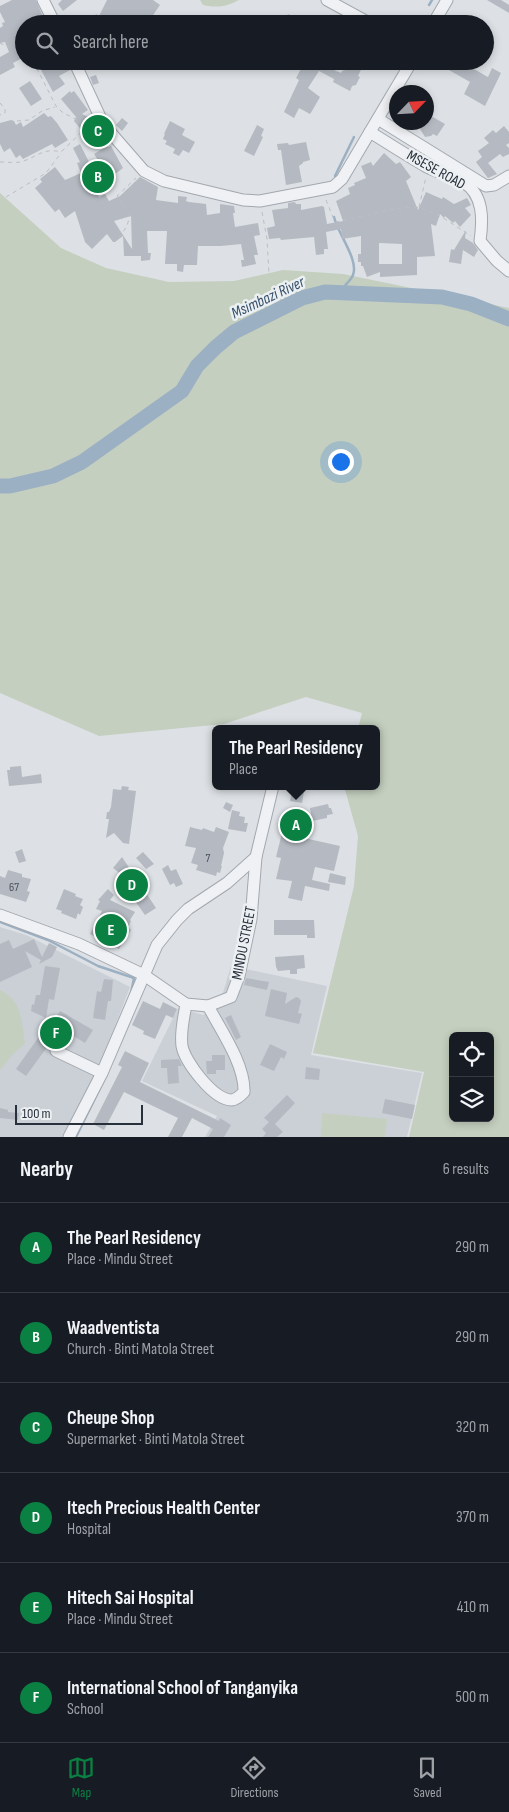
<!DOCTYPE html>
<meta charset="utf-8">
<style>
:root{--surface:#171b24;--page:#20242c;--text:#f1f3f6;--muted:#9ea1a6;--line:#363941;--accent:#0b8043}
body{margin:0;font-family:"Sofia Sans Condensed",sans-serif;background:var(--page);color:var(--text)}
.controls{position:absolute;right:15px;bottom:15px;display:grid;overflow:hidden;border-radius:8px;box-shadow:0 2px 8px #0003}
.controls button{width:45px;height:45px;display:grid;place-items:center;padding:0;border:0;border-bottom:1px solid var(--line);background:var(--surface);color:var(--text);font:25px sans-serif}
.compass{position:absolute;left:389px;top:85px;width:45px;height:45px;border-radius:50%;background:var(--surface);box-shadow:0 2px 8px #0003;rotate:65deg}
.scale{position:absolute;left:15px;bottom:12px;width:128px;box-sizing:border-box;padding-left:5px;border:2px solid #28303b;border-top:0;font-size:14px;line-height:18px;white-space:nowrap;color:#28303b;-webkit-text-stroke:4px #ecf0f3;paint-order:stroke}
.you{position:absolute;left:340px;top:461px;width:18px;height:18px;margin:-12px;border:4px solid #fff;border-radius:50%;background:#1a73e8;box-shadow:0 0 0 8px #1a73e833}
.badge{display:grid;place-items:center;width:32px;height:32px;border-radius:50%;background:var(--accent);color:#fff;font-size:16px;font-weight:700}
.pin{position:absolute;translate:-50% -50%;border:2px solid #fff;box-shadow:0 1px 5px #0006}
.popup{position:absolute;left:212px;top:725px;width:168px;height:65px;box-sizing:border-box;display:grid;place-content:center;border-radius:8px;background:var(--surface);filter:drop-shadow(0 1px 4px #0005);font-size:16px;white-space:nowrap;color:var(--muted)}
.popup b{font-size:19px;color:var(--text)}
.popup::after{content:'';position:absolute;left:50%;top:100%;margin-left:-10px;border:10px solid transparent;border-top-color:var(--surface)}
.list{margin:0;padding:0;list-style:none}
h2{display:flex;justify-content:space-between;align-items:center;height:65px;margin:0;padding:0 20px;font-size:21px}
h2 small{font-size:16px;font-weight:400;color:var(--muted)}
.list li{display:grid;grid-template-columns:32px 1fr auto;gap:15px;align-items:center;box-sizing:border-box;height:90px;padding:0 20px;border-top:1px solid var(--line)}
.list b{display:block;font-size:19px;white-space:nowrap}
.list p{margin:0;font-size:16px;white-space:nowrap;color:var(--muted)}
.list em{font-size:16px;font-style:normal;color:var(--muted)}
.icon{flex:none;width:28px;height:28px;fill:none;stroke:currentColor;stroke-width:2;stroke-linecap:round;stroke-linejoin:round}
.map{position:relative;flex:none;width:509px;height:1137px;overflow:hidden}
.search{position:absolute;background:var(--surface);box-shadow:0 2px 8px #0003;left:15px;right:15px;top:15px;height:55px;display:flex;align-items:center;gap:12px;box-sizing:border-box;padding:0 18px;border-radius:28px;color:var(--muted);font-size:19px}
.sheet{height:605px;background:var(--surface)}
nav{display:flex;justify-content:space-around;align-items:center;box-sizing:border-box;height:70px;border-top:1px solid var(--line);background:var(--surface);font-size:14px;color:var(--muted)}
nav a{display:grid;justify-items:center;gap:2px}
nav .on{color:var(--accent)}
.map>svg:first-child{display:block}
.built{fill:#cbd0d7}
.green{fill:#c4cfbf;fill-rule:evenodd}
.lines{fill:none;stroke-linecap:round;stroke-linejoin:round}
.stream{stroke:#9bb0c3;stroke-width:2.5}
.river{stroke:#9bb0c3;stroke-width:15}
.building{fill:#b5bac2;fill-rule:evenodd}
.minor-casing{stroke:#a3a8af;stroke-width:13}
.path{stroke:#bbbfc4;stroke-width:1;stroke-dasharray:4 4;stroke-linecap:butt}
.minor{stroke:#eff1f4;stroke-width:11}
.labels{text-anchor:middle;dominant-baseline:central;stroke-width:5;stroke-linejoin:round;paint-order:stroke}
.number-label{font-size:12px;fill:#4b525d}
.street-label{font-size:15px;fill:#28303b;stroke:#ecf0f3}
.water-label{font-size:16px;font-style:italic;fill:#36506a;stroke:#ecf0f3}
</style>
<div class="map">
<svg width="509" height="1137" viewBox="0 0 509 1137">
<rect width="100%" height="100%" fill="#dde1e5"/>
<!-- built -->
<g class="built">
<path d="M0,927L26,935L130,987L94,1080L64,1137H0Z"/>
<path d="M231,966L327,986L311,1055L422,1073L407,1137H205L217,1116L142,1081L178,1008L203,1015L219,1006Z"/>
</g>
<!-- green -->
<g class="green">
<path d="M200,0H239C226,7 217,8 203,5Z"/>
<path d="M0,193L61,248L106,268L169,282L234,281L283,270L343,274L509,308V1137H409L424,1072L313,1053L354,886L358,836L344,786H376V729H358L362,713L306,697L224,724L99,736L0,693ZM453,1036H490V1118H453Z"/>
<path d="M0,990C23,1001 21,1020 25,1043L14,1053L0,1070Z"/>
<path d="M322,1113L387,1119L385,1137H321Z"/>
</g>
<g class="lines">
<!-- stream -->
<g class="stream">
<path d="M429,5L432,0"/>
<path d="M335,176L354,137"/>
<path d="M334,217C338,234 359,260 353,275C351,280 346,284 343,288L346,291"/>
<path d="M0,922L48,940L98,966L134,978L131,993"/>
<path d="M76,1137L103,1082"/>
</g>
<!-- river -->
<path class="river" d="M0,486H10L53,476L82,462L182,391L197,366L215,348L234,332L302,298L325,292L442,297L471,304L509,319"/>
</g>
<!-- building -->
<g class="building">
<path d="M12,0H36L46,24H24V57L13,63L15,67L0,75V57L9,52L5,42L0,43V28L3,26L2,23L5,22L0,12V6Z"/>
<path d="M62,0H77L63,11L58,4Z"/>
<path d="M107,0H153L160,5L147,24H91L96,14L99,16Z"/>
<path d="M487,0H501L509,5V13Z"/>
<path d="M288,14L296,18L294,24H276L280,16L285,19Z"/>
<path d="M464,15L469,18L471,15L487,24H459Z"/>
<path d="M43,61H66L70,70L59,76L65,84L53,92L41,70L47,67Z"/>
<path d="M317,61H325L329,63L327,67L341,73L343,70L344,71L349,61H365L358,76L360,77L356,85L352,86L350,91L333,82L334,79L319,71L308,88L320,97L312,111L310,114L299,108L294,118L284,112L299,80L296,78L302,67L306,69L308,64L313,68Z"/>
<path d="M433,61H476L472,68L488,77L492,68L501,73L485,106L464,94L470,82Z"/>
<path d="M96,75L99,83L93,85L90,77Z"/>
<path d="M30,81L42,99L31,106L19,88Z"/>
<path d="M70,91L71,93L74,91L88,110L82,114L93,119L90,126L96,134L89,139L74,121L76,117L61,99Z"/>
<path d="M44,113L48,117L51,116L57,123L68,140L55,148L52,144L23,159L20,155L16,158L10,148L4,152L0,144V123L11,120L14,121L16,125L21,122L23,127Z"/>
<path d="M426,113L445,124L437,136L433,134L431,136L425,137L420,129L421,128L416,122H426Z"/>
<path d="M122,118L128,123L122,131L116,125Z"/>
<path d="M170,121L185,129L182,135L195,142L189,153L183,150L179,156L173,153L175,149L165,144L167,141L163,139L165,134H164Z"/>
<path d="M257,125L264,129L261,136L263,137L254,156L244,151Z"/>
<path d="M504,126L509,132V143L506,145L509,148V154L503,157L500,154L488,163L497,174L488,178L476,162L482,157L478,151L489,143L484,138L493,130L496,133Z"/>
<path d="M306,142L310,160L303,162V163L299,166L302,182L286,185L281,150H278L277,144L288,143L289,145Z"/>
<path d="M80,144L99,182L94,186L99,197L105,194L109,201L120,196L140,177L158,187L156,200L178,203V196L187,197L186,201L189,202L206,204L207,215L220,213V204L234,206L235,213H233L235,227L258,223L260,235L254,236L258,255H254L256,264L242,267L241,260H244L241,244L221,246H198L197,265H184L183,272L177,271V264H165L167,231H147L148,253H151L150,260L141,261V256H124L123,236L115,242H113L107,234L92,249L85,242L75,211L65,218L59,209L55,212L35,188L42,182L40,179L55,167L65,180L81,173L77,163L80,162L73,148ZM131,216L132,249L114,221Z"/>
<path d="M107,146L108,147L111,146L123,168L110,178L94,154Z"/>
<path d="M384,153L396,164L400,162L411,177L406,181L418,210L426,192L442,199L443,197L454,204L467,198L471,205L465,208L471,215L460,227L455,221L453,223L445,216L444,218L440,214L436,226L431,224L435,256L417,257V275L380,277V272L367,277L363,266H361V262H358V254H361V236L342,239L341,229L326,232L328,249H324V254L316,255L314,237L281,240L280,238L269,239L267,228L275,226L272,210L288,208V203L295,202L296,204H301V210L322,206L324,207L327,224L343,221L336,201L350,194L348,188L355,185L354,183L366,178L361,166L371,162L373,166ZM379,243L402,244V264H379Z"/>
<path d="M466,230L465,238L473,243L478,250L474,257L463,250L461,264L449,262L451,249L454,250Z"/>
<path d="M21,766L22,777L41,774L42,783L9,786L7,770H10V767Z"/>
<path d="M122,786L129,787L128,790L136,791L129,844L123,843L114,833L106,838L109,819H106L107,812H109L111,807L113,789L121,790Z"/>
<path d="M293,786H305L302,803L290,801Z"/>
<path d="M226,802L233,805L230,812L223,808Z"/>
<path d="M328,804L329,808H331L333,814L327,815V818L312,821L310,808Z"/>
<path d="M232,810L240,812L239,816L245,817L244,823H248L246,832L228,829Z"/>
<path d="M290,820L303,823L302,828L288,831Z"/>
<path d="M190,827L202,830L203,828L214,832L216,827L229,832L223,848L224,853L221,866H222L220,873L217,872L216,876L196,870L198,865L191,863L196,848L185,846Z"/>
<path d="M282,833L340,846L334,871L315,867L312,880L330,884L329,891L305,886L302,901L288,898L292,881L276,879L281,858L276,857Z"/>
<path d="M22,849L26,861L19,863L15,852Z"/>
<path d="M143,852L154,864L146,869L136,858Z"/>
<path d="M122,857L156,908L145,915L120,880L125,877L113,868Z"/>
<path d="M168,865L171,871L176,869L183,884L176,887L174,883L170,885L162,869Z"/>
<path d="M8,870L22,874V877L31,879L27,891L30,892L26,902L0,894V876L5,878Z"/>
<path d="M330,873L346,877L345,885L328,882Z"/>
<path d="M64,889L76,894L75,896L83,899L80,905L83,907L80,915L78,913L76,919L61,913L62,911L56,909Z"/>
<path d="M108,889L114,895L110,900L135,912L130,920L131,921L128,927L131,930L119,949L90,934L102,911L96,909L100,901L98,900Z"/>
<path d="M274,920H314L315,938H307V935H274Z"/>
<path d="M34,939L42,957L49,943L57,947L52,957L39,964L41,960L25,951L32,967L0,982V944L9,940L13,949Z"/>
<path d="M304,955L305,968L297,969V974H290V970L278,971L276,967L275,957Z"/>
<path d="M45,966L60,968L54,1000L49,999L46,1018L31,1011L32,1004L34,1005L36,995H40Z"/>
<path d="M246,978L269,982L267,990L244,985Z"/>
<path d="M104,979L113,980L111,1001H108L105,1020L93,1018L97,991L101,992Z"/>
<path d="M271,989L287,993L285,1004L296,997L299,998L301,1001L298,1013L302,1014L299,1024L265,1016Z"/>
<path d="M143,1001L160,1009L163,1002L177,1009L173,1018L166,1015L155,1039L143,1034L144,1031L132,1025Z"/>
<path d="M60,1011L93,1030L85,1043L53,1024Z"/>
<path d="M231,1015L241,1037L236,1040L225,1018Z"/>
<path d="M43,1031L41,1044L46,1035L53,1039L26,1076L16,1069Z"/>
<path d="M270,1044L287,1052L284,1059L281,1057L274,1071L260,1065Z"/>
<path d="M125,1051L149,1063L140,1082L219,1121L220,1118L231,1125L224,1137H208L213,1129L192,1118L182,1137H168L178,1118L124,1092L104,1130L93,1124L122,1067L118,1065Z"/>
<path d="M212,1055H225V1070H216V1074H207L206,1061H212Z"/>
<path d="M179,1059L182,1066H178L179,1083L168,1084L167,1068H161V1060Z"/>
<path d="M306,1067L320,1069L319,1080L305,1079Z"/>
<path d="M287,1095L295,1103L275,1124L283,1132L277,1137H263L266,1133L262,1129L269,1122L264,1118Z"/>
<path d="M385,1099L415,1105L412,1119L382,1113Z"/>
<path d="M0,1108L8,1110V1112L19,1113L18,1120L0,1118Z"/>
</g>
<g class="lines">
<defs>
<g id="minor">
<path d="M43,0L55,24"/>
<path d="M327,0L371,24"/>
<path d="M433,24L447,0"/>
<path d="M74,61L101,119L111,133L144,171L164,181L243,200L260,201L333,187L342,179L412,61"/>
<path d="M378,119L486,186L494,185L509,176"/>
<path d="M370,132C389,144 408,156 427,167C438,173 452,175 463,182C484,194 483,220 480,241L497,261L509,271"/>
<path d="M0,915L79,944L144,975L186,1004L208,1006L231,997L239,976L251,919L256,857L273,786"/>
<path d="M186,1004C184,1018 180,1031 182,1046C185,1062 213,1099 231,1100C236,1100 240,1096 244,1092C245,1065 221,1030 208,1006"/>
<path d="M56,1051L102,1073"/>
<path d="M69,1137L102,1073L157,945L177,920L188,909L227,883L256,857"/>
</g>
</defs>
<!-- minor casing -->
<use href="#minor" class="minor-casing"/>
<!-- path -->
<g class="path">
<path d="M0,43L8,47L24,42"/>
<path d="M33,61L56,106L62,112L81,122L92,124"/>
<path d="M0,103L5,109V113L0,115"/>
<path d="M17,121L29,120L42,111L55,107"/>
<path d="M0,162C7,162 14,163 20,162C37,158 42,147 61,152L89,125"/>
<path d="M6,197L46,173L61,153"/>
<path d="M326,200L335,222C355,219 404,204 420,208C439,213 455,226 471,236"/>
<path d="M419,207L426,177"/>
<path d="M262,212L267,239L269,274"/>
<path d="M119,238L127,226L130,215L117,196L136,178"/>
</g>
<!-- minor -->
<use href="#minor" class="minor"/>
</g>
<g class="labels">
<!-- number labels -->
<g class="number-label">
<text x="208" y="858">7</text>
<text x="14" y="887">67</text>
</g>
<!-- street labels -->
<g class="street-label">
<text transform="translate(436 170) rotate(29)">MSESE ROAD</text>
<text transform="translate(244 943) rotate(-79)">MINDU STREET</text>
</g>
<!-- water labels -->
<g class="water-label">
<text transform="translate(268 298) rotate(-25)">Msimbazi River</text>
</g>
</g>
</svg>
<div class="controls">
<button><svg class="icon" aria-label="locate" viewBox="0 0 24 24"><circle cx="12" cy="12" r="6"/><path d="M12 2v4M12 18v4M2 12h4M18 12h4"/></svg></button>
<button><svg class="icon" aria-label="layers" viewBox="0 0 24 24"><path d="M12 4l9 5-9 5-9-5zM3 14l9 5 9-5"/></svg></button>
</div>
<svg class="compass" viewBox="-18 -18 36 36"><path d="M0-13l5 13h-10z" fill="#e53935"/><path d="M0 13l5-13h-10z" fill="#9ea1a6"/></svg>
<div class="scale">100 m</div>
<div class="you"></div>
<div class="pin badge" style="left:296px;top:825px">A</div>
<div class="popup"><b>The Pearl Residency</b>Place</div>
<div class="pin badge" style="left:98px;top:177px">B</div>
<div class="pin badge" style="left:98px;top:131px">C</div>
<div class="pin badge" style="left:132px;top:885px">D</div>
<div class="pin badge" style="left:111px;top:930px">E</div>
<div class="pin badge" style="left:56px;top:1033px">F</div>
<div class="search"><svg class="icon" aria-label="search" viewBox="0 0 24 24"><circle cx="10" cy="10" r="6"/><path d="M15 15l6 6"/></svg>Search here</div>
</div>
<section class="sheet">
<h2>Nearby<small>6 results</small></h2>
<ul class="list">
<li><span class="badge">A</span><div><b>The Pearl Residency</b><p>Place · Mindu Street</p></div><em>290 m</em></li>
<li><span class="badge">B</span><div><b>Waadventista</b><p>Church · Binti Matola Street</p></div><em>290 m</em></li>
<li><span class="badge">C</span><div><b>Cheupe Shop</b><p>Supermarket · Binti Matola Street</p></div><em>320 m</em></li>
<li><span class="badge">D</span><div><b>Itech Precious Health Center</b><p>Hospital</p></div><em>370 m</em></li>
<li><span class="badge">E</span><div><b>Hitech Sai Hospital</b><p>Place · Mindu Street</p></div><em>410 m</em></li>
<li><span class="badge">F</span><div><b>International School of Tanganyika</b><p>School</p></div><em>500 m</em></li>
</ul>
</section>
<nav>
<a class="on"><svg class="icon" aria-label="map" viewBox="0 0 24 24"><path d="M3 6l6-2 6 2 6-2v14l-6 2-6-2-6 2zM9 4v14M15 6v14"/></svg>Map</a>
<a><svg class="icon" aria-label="directions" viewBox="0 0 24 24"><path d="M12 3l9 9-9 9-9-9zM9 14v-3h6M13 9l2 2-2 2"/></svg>Directions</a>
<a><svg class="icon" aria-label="saved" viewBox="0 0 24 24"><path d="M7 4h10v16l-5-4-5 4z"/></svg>Saved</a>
</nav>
